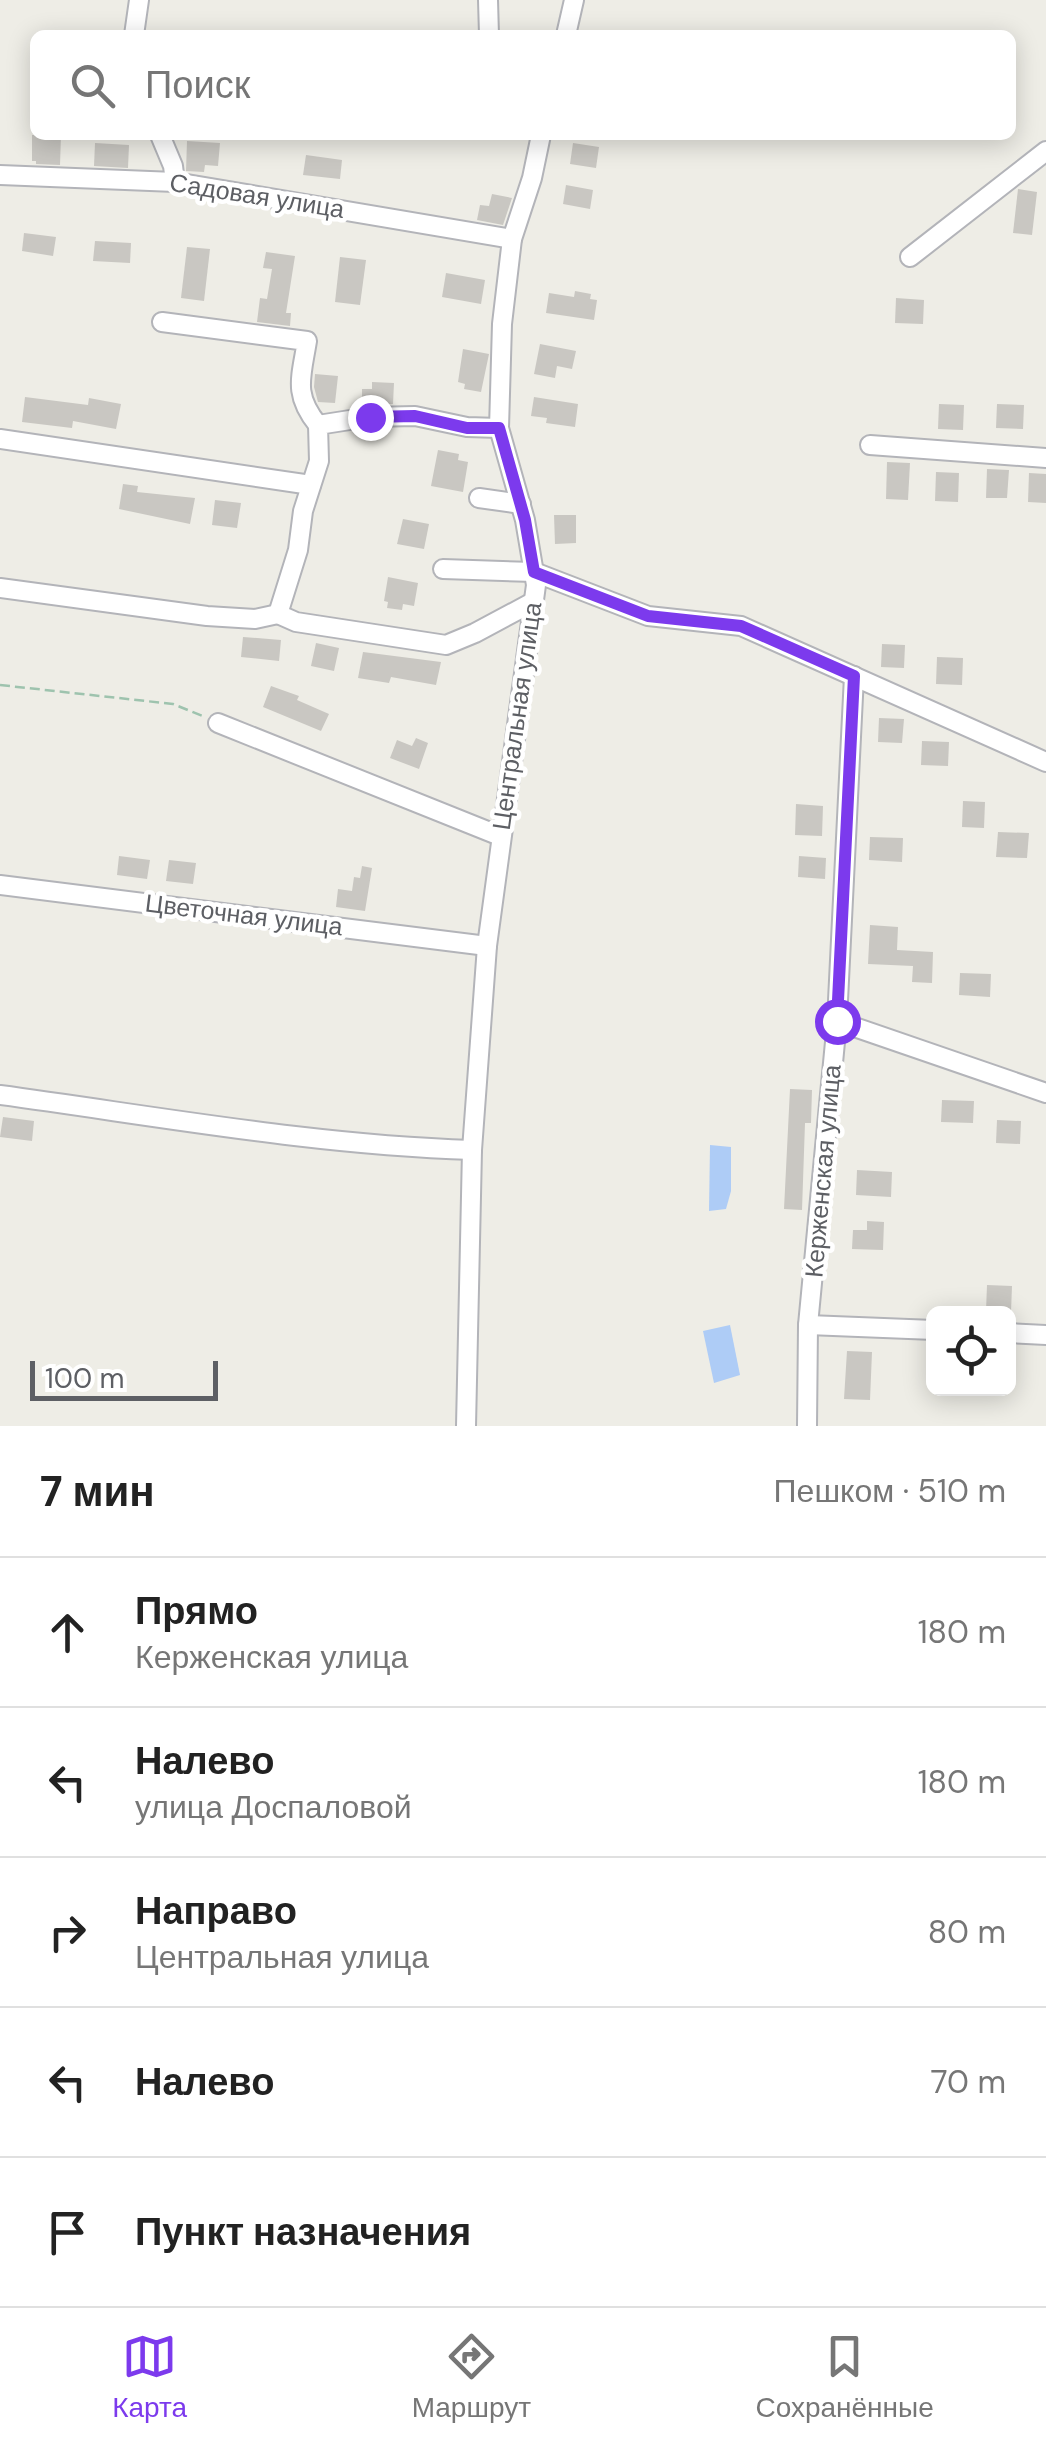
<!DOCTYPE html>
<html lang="ru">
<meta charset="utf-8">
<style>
:root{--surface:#fff;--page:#f2f2f2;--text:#222;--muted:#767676;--line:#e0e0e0;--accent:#7c3aed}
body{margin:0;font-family:"DM Sans",sans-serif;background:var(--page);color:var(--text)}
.controls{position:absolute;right:30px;bottom:30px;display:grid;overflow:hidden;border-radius:15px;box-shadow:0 5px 25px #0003}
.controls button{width:90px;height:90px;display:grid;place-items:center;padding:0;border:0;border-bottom:2px solid var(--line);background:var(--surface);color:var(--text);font:50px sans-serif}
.scale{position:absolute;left:30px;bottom:25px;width:188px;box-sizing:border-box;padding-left:10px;border:5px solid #5d5f64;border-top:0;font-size:28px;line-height:35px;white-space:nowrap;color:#5d5f64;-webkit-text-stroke:8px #fff;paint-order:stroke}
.stop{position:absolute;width:30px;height:30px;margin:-22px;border:8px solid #7c3aed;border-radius:50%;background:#fff}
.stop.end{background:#7c3aed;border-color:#fff;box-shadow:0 2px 10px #0008}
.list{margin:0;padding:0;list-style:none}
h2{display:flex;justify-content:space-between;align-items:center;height:130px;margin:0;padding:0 40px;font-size:42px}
h2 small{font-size:32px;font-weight:400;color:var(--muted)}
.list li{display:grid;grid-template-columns:65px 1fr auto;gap:30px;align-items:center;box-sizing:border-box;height:150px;padding:0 40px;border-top:2px solid var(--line)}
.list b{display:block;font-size:38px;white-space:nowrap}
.list p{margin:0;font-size:32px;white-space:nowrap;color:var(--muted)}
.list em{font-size:32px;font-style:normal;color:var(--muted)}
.icon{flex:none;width:55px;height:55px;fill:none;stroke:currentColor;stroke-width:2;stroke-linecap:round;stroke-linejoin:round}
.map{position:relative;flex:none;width:1046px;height:1426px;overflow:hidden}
.search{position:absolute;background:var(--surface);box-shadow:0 5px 25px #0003;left:30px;right:30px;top:30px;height:110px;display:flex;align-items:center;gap:25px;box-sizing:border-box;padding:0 35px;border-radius:15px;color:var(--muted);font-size:38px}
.sheet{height:880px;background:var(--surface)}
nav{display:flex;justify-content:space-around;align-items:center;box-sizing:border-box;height:140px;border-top:2px solid var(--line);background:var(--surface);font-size:28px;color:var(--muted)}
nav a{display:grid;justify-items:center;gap:5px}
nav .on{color:var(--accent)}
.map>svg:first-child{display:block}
.water{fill:#aeccf6}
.building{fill:#c9c7c2}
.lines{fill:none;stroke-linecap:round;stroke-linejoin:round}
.minor-casing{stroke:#b3b4b9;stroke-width:22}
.path{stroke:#9ec3ae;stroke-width:2.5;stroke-dasharray:10 5;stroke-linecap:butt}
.minor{stroke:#fff;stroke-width:18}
.route{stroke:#7c3aed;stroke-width:12}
.labels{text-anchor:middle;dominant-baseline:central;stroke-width:9;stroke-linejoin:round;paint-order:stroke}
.street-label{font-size:25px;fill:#5d5f64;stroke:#fff}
</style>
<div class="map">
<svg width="1046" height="1426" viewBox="0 0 1046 1426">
<rect width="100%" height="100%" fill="#eeede6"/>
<!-- water -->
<g class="water">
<path d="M710,1145L731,1147V1191L726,1209L709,1211Z"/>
<path d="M730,1325L740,1375L714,1383L703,1331Z"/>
</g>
<!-- building -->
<g class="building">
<path d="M32,135H61L60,165L36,164V161H32Z"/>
<path d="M187,141L220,143L218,166L205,165L204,172L186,171Z"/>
<path d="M95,143L129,145L128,168L94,166Z"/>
<path d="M573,143L599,147L596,168L570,164Z"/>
<path d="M306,155L342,160L340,179L303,175Z"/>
<path d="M566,185L593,190L590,209L563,204Z"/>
<path d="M1018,189L1037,192L1032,235L1013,233Z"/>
<path d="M492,194L512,198L503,225L477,220L480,205L489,206Z"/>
<path d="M24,233L56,237L53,256L22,251Z"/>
<path d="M95,241L131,243L130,263L93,261Z"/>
<path d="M187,247L210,249L204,301L181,298Z"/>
<path d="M266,252L295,256L286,313H291L290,326L257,322L260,298L267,299L272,269L263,268Z"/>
<path d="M340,257L366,260L360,305L335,302Z"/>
<path d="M446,273L485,280L481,304L442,297Z"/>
<path d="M575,291L591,294L590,299L597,300L594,320L546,313L549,293L574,297Z"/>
<path d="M896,298L924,300L923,324L895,323Z"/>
<path d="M540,344L576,351L572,369L557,366L555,378L534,374Z"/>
<path d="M463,349L489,354L481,392L464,389L465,384L458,382Z"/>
<path d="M315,374L338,376L335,403L318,402L314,387Z"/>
<path d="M372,382L394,383L393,404L362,405V389H372Z"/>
<path d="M25,397L88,405L89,398L121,404L116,429L73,421L72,428L22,422Z"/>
<path d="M534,397L578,404L575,427L546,423L547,418L531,416Z"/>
<path d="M939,404L964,405L963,430L938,429Z"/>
<path d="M997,404L1024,405L1023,429L996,428Z"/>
<path d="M438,450L459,454L458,460L468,462L463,492L431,486Z"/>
<path d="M887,462L910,463L908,500L886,499Z"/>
<path d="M987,469L1009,470L1007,498H986Z"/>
<path d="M936,472L959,473L958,502L935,501Z"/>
<path d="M1029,473L1046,474V503L1028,502Z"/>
<path d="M123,484L138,486L137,492L195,498L190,524L119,509Z"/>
<path d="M215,500L241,503L237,528L212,525Z"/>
<path d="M554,515H576V543L555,544Z"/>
<path d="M403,519L429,524L424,549L397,544Z"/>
<path d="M388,577L418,583L414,606L403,604L402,610L387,608L388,602L384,601Z"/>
<path d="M243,637L281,640L279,661L241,657Z"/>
<path d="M316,643L339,648L334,671L311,666Z"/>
<path d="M882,644L905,645L904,668L881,667Z"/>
<path d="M363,652L441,662L436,685L391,677L389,683L358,678Z"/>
<path d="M937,657L963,658L962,685L936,684Z"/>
<path d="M271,686L299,696L297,700L329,714L321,731L263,707Z"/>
<path d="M879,718L904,719L902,743L878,742Z"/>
<path d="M416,738L428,743L419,769L390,758L397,740L412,746Z"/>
<path d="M922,741L949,742L948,766L921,765Z"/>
<path d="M963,801L985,802L984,828L962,827Z"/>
<path d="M796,804L823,806L822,836L795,835Z"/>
<path d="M998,832L1029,833L1027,858L996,857Z"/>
<path d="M870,837L903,838L902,862L869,860Z"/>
<path d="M119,856L150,860L147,879L117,875Z"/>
<path d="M799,856L826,858L825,879L798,877Z"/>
<path d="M169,860L196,863L193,884L166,881Z"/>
<path d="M362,866L372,868L365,911L336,907L338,889L352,891L354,877L360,878Z"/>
<path d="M870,925L898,927L897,950L933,952L932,983L912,982L913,966L868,964Z"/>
<path d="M960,973L991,974L990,997L959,995Z"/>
<path d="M790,1089L812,1090L811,1123H805L802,1210L784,1209Z"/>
<path d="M942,1100L974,1101L973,1123L941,1122Z"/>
<path d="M3,1117L34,1121L32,1141L0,1137Z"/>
<path d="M997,1120L1021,1121L1020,1144L996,1143Z"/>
<path d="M857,1170L892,1172L891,1197L856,1195Z"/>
<path d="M867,1221L884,1222L883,1250L852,1249L853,1230H867Z"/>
<path d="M987,1285L1012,1286L1011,1312L986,1311Z"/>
<path d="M847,1351L872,1352L870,1400L844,1399Z"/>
</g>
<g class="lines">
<defs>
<g id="minor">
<path d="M488,0L489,35"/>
<path d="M134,35L139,0"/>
<path d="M566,35L574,0"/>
<path d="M160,135L173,166L175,182"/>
<path d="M0,175L175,182L512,239"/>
<path d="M910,257L1046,151"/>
<path d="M162,322L307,341C301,378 293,394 318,425"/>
<path d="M499,428L467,427L415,416L369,417L318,425L319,461L303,511L298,550L278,614L296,622L446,645L475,633L533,602"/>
<path d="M0,439L311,485"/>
<path d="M870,445L1046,458"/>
<path d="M479,498L521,504"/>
<path d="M443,569L534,572L648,616L741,626L1046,762"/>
<path d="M0,588L207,616L255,619L278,614"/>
<path d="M218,723L500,836"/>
<path d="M0,885L487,946"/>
<path d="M837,1021L1046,1093"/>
<path d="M0,1095C156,1116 314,1145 472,1150"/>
<path d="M808,1325L934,1330"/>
<path d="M1008,1333L1046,1335"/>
<path d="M466,1426L472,1150L487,946L536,585L525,520L499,428L502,324L512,239L532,178L541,135"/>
<path d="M807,1426L808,1325L837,1021L854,676"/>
</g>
</defs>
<!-- minor casing -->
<use href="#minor" class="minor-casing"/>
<!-- path -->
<path class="path" d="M0,685L173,704L205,717"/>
<!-- minor -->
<use href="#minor" class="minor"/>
</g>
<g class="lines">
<!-- route -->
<path class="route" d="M370,417L415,416L467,428H499L525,520L534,572L648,616L741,626L854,676L837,1021"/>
</g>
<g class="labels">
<!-- street labels -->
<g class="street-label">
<text transform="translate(257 196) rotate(9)">Садовая улица</text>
<text transform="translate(517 716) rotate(-82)">Центральная улица</text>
<text transform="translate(244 915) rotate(7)">Цветочная улица</text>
<text transform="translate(823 1171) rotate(-85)">Керженская улица</text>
</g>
</g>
</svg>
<div class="controls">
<button><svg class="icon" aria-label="locate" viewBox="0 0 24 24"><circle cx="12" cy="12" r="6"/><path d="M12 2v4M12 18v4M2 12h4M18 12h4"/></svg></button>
</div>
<div class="scale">100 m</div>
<div class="stop" style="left:837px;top:1021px"></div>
<div class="stop end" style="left:370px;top:417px"></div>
<div class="search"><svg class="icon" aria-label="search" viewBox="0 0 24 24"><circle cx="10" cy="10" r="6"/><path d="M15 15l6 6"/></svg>Поиск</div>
</div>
<section class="sheet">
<h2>7 мин<small>Пешком · 510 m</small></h2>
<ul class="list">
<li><svg class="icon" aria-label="ahead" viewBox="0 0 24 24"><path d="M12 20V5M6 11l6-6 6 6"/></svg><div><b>Прямо</b><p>Керженская улица</p></div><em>180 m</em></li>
<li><svg class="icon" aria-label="left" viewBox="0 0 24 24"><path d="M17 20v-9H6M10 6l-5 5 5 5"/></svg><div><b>Налево</b><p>улица Доспаловой</p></div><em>180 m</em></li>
<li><svg class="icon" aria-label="right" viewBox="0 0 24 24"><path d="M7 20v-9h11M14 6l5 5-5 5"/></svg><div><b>Направо</b><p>Центральная улица</p></div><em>80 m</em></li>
<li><svg class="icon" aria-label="left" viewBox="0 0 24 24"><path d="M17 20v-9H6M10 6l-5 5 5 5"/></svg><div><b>Налево</b></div><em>70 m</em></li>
<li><svg class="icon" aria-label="arrive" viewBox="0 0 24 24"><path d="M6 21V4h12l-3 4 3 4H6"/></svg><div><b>Пункт назначения</b></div></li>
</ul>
</section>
<nav>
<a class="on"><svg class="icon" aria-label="map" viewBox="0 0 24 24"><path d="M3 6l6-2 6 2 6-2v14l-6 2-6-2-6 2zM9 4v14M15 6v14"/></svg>Карта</a>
<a><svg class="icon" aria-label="directions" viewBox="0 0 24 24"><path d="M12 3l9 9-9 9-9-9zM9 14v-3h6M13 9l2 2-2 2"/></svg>Маршрут</a>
<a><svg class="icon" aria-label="saved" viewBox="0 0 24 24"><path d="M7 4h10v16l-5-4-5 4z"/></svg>Сохранённые</a>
</nav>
